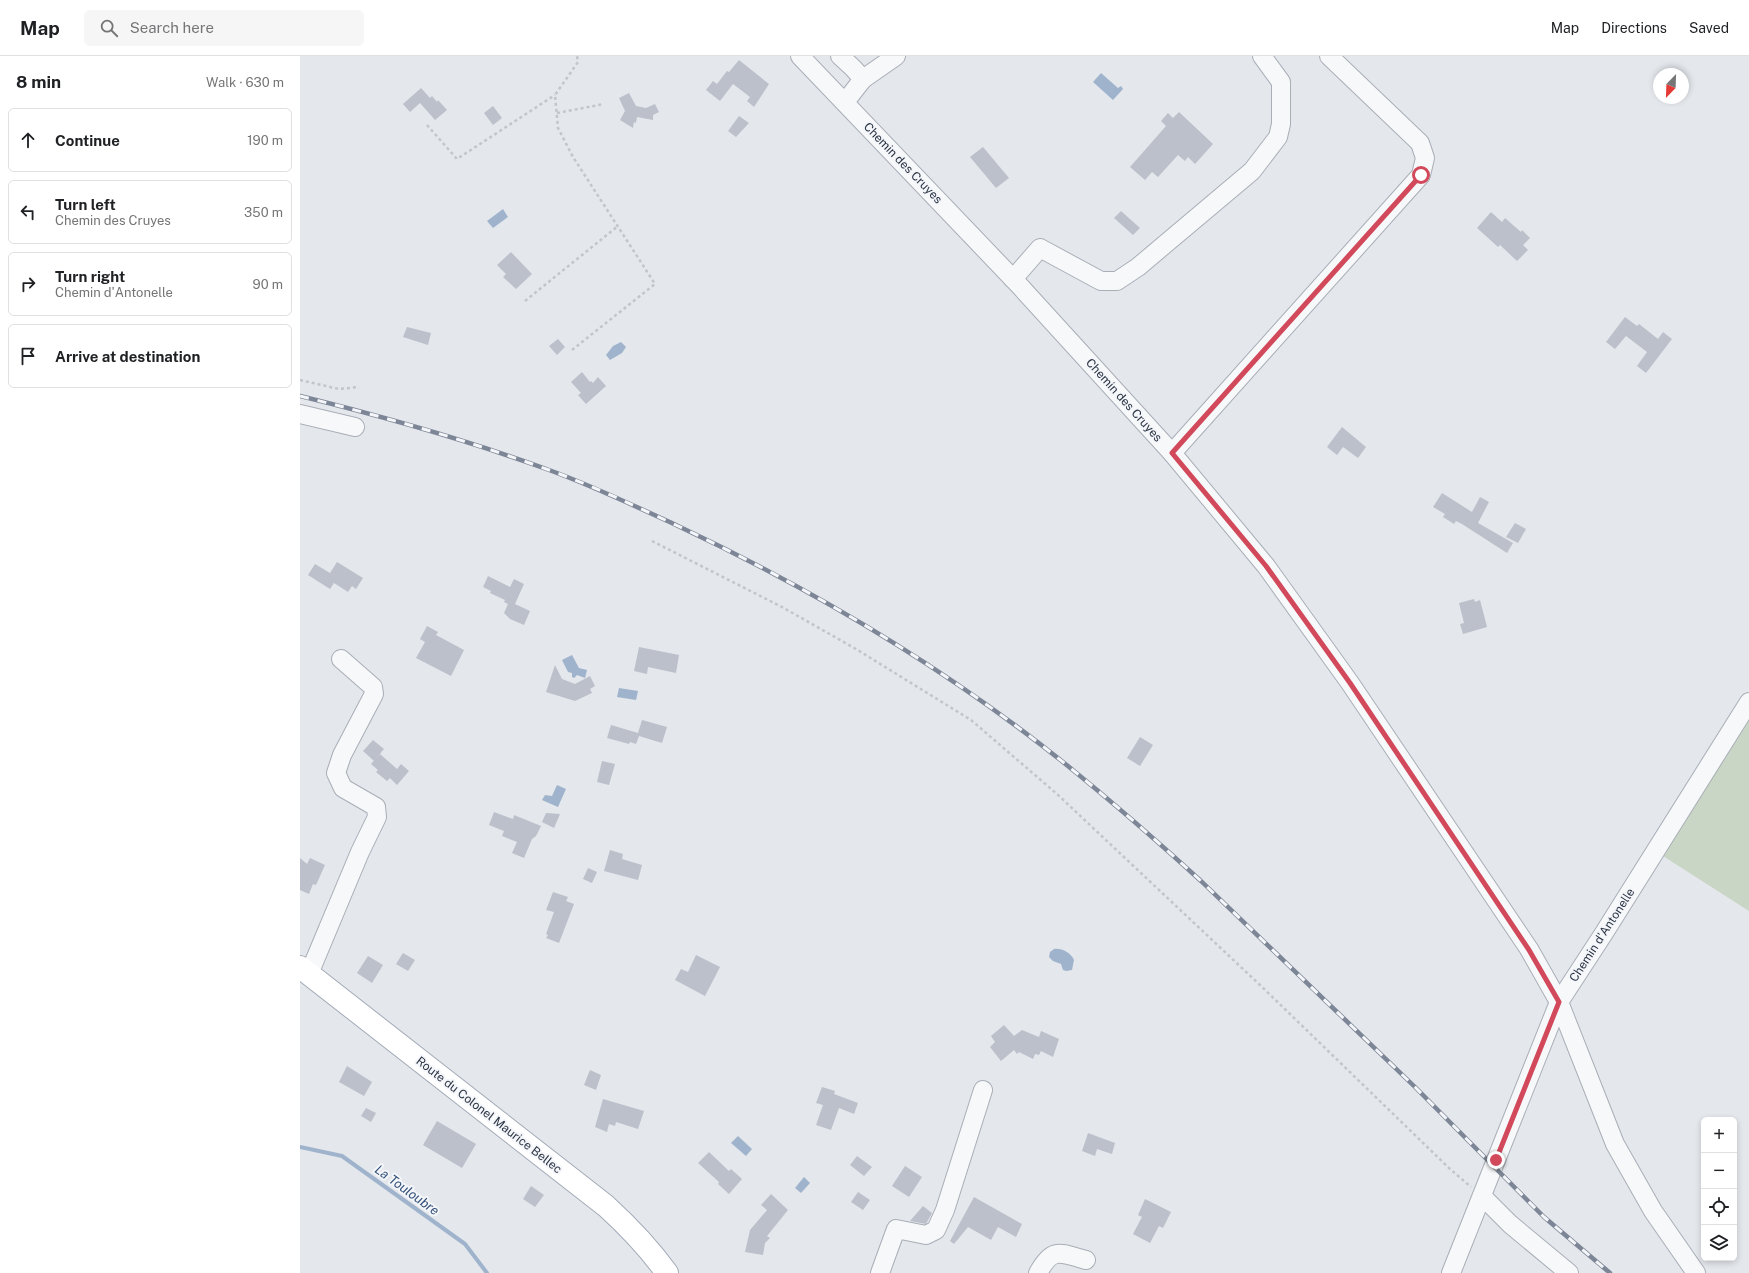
<!DOCTYPE html>
<meta charset="utf-8">
<style>
:root{--surface:#fff;--page:#f6f6f6;--text:#202124;--muted:#757577;--line:#e0e0e0}
body{margin:0;font-family:"Public Sans",sans-serif;background:var(--page);color:var(--text)}
.controls{position:absolute;right:12px;bottom:12px;display:grid;overflow:hidden;border-radius:6px;box-shadow:0 2px 6px #0003}
.controls button{width:36px;height:36px;display:grid;place-items:center;padding:0;border:0;border-bottom:1px solid var(--line);background:var(--surface);color:var(--text);font:20px sans-serif}
.compass{position:absolute;left:1353px;top:12px;width:36px;height:36px;border-radius:50%;background:var(--surface);box-shadow:0 2px 6px #0003;rotate:203deg}
.stop{position:absolute;width:12px;height:12px;margin:-9px;border:3px solid #d1495b;border-radius:50%;background:#fff}
.stop.end{background:#d1495b;border-color:#fff;box-shadow:0 1px 4px #0008}
.list{margin:0;padding:0;list-style:none}
h2{display:flex;justify-content:space-between;align-items:center;height:52px;margin:0;padding:0 16px;font-size:17px}
h2 small{font-size:13px;font-weight:400;color:var(--muted)}
.list li{display:grid;grid-template-columns:26px 1fr auto;gap:12px;align-items:center;box-sizing:border-box;height:64px;margin:0 8px 8px;padding:0 8px;border:1px solid var(--line);border-radius:6px}
.list b{display:block;font-size:15px;white-space:nowrap}
.list p{margin:0;font-size:13px;white-space:nowrap;color:var(--muted)}
.list em{font-size:13px;font-style:normal;color:var(--muted)}
.icon{flex:none;width:22px;height:22px;fill:none;stroke:currentColor;stroke-width:2;stroke-linecap:round;stroke-linejoin:round}
.map{position:relative;flex:none;width:1449px;height:1217px;overflow:hidden}
header{display:flex;align-items:center;gap:24px;box-sizing:border-box;height:56px;padding:0 20px;background:var(--surface);border-bottom:1px solid var(--line)}
header strong{font-size:19px}
nav{display:flex;gap:22px;margin-inline-start:auto;font-size:14px}
.search{width:280px;height:36px;background:var(--page);display:flex;align-items:center;gap:10px;box-sizing:border-box;padding:0 14px;border-radius:6px;color:var(--muted);font-size:15px}
main{display:flex}
aside{flex:1;background:var(--surface)}
.map>svg:first-child{display:block}
.green{fill:#c9d6c5}
.water{fill:#9fb4cc}
.lines{fill:none;stroke-linecap:round;stroke-linejoin:round}
.stream{stroke:#9fb4cc;stroke-width:4}
.building{fill:#bbc0ca}
.minor-casing{stroke:#a9aeb7;stroke-width:20}
.major-casing{stroke:#a3abb8;stroke-width:24}
.path{stroke:#c2c5cb;stroke-width:2.5;stroke-dasharray:3 3;stroke-linecap:butt}
.minor{stroke:#f7f8fa;stroke-width:18}
.major{stroke:#fff;stroke-width:22}
.rail-casing{stroke:#7d8696;stroke-width:4.5}
.rail{stroke:#f4f6f9;stroke-width:3;stroke-dasharray:9;stroke-linecap:butt}
.route{stroke:#d1495b;stroke-width:5}
.labels{text-anchor:middle;dominant-baseline:central;stroke-width:4;stroke-linejoin:round;paint-order:stroke}
.street-label{font-size:12px;fill:#2b3445;stroke:#f4f6f9}
.water-label{font-size:13px;font-style:italic;fill:#34527a;stroke:#f4f6f9}
</style>
<header>
<strong>Map</strong>
<div class="search"><svg class="icon" aria-label="search" viewBox="0 0 24 24"><circle cx="10" cy="10" r="6"/><path d="M15 15l6 6"/></svg>Search here</div>
<nav><a>Map</a><a>Directions</a><a>Saved</a></nav>
</header>
<main>
<aside>
<h2>8 min<small>Walk · 630 m</small></h2>
<ul class="list">
<li><svg class="icon" aria-label="ahead" viewBox="0 0 24 24"><path d="M12 20V5M6 11l6-6 6 6"/></svg><div><b>Continue</b></div><em>190 m</em></li>
<li><svg class="icon" aria-label="left" viewBox="0 0 24 24"><path d="M17 20v-9H6M10 6l-5 5 5 5"/></svg><div><b>Turn left</b><p>Chemin des Cruyes</p></div><em>350 m</em></li>
<li><svg class="icon" aria-label="right" viewBox="0 0 24 24"><path d="M7 20v-9h11M14 6l5 5-5 5"/></svg><div><b>Turn right</b><p>Chemin d'Antonelle</p></div><em>90 m</em></li>
<li><svg class="icon" aria-label="arrive" viewBox="0 0 24 24"><path d="M6 21V4h12l-3 4 3 4H6"/></svg><div><b>Arrive at destination</b></div></li>
</ul>
</aside>
<div class="map">
<svg width="1449" height="1217" viewBox="0 0 1449 1217">
<rect width="100%" height="100%" fill="#e4e7ec"/>
<!-- green -->
<path class="green" d="M1449,664V855L1363,800Z"/>
<!-- water -->
<g class="water">
<path d="M801,17L818,32L821,30L823,33L813,44L793,26Z"/>
<path d="M203,153L208,161L193,172L187,165Z"/>
<path d="M321,286L326,291L322,297L310,304L306,299L313,290Z"/>
<path d="M272,599L279,612L287,614L285,622L277,619L274,622L272,621V617L268,616L262,604Z"/>
<path d="M319,632L338,635L336,644L317,641Z"/>
<path d="M257,729L266,733L258,751L242,744L245,739L252,740Z"/>
<path d="M754,893C762,892 771,897 774,904L772,914L766,915L763,914L761,908L753,905L749,901L750,896Z"/>
<path d="M438,1080L452,1093L446,1100L431,1087Z"/>
<path d="M504,1121L510,1127L501,1137L495,1132Z"/>
</g>
<g class="lines">
<!-- stream -->
<path class="stream" d="M0,1091L42,1100L165,1188L187,1217"/>
</g>
<!-- building -->
<g class="building">
<path d="M439,4L469,28L454,51L447,45L450,41L433,28L420,45L406,34L413,25L417,28L427,15L429,16Z"/>
<path d="M121,32L130,42L132,40L137,46L138,44L147,54L135,64L120,47L110,56L103,48Z"/>
<path d="M329,37L336,50L346,52L355,48L359,56L353,59V64L337,61L336,67L334,66L333,72L320,64L325,55L319,42Z"/>
<path d="M193,50L202,62L193,69L184,57Z"/>
<path d="M879,56L913,88L895,108L888,101L885,105L878,99L858,121L852,116L845,124L830,111L866,70L861,65L868,57L873,62Z"/>
<path d="M439,60L449,67L436,81L428,75Z"/>
<path d="M683,91L709,122L696,132L670,101Z"/>
<path d="M821,155L840,172L833,179L814,162Z"/>
<path d="M1191,156L1202,166L1205,162L1221,176L1222,174L1230,182L1223,189L1228,194L1217,205L1200,189L1198,191L1177,172Z"/>
<path d="M211,196L232,218L216,233L203,221L206,218L197,209Z"/>
<path d="M1325,261L1337,270L1339,268L1358,283L1363,276L1372,283L1346,317L1337,310L1347,296L1326,280L1315,293L1306,286Z"/>
<path d="M107,271L131,277L128,289L103,281Z"/>
<path d="M258,283L265,291L257,299L249,290Z"/>
<path d="M282,316L290,326L291,325L293,327L298,321L306,330L286,348L278,339L281,337L271,326Z"/>
<path d="M1042,371L1066,391L1058,402L1043,391L1037,399L1027,391Z"/>
<path d="M1142,437L1172,456L1180,441L1189,446L1178,467L1213,487L1207,497L1162,468L1156,465L1154,468L1143,461L1145,458L1133,451Z"/>
<path d="M1215,467L1226,473L1218,487L1206,481Z"/>
<path d="M37,506L63,522L56,533L52,530L48,536L34,527L30,533L8,519L15,508L30,517Z"/>
<path d="M188,520L210,531L214,523L224,528L215,548L230,555L224,569L210,563L204,557L208,548L204,546L205,544L190,537L191,535L183,531Z"/>
<path d="M1174,543L1175,546L1180,544L1187,571L1163,578L1160,568L1164,567L1159,547Z"/>
<path d="M127,570L138,576L136,579L164,594L151,620L116,602L125,586L120,583Z"/>
<path d="M339,591L379,599L376,617L348,611L347,618L334,615Z"/>
<path d="M255,609L262,623L275,628L290,620L295,630L290,633L292,637L275,645L246,636Z"/>
<path d="M342,664L367,671L362,687L339,680L336,688L330,686L329,688L307,682L311,669L338,677Z"/>
<path d="M840,681L853,689L840,710L827,702Z"/>
<path d="M73,684L84,693L74,705L63,695Z"/>
<path d="M80,698L97,713L101,708L109,715L97,729L90,722L87,725L76,716L78,714L71,708Z"/>
<path d="M302,705L315,708L309,729L297,726Z"/>
<path d="M194,756L213,763L214,759L241,770L236,780L232,783L224,802L212,797L217,786L202,780L204,775L189,769Z"/>
<path d="M246,757L260,758L254,772L242,766Z"/>
<path d="M310,794L323,798L322,803L342,809L338,824L304,815Z"/>
<path d="M0,802L7,808L10,802L25,809L16,829L13,828L9,838L0,834Z"/>
<path d="M288,812L297,816L292,827L283,823Z"/>
<path d="M253,836L268,841L266,845L274,848L259,887L246,882L248,879L246,878L254,856L246,854Z"/>
<path d="M103,897L115,904L108,915L96,908Z"/>
<path d="M396,899L420,911L405,940L375,924L381,913L388,916Z"/>
<path d="M68,900L83,909L72,927L57,917Z"/>
<path d="M704,969L714,980L722,974L739,981L741,975L759,983L753,1001L741,995L739,999L735,998L733,1003L719,996L717,998L714,994L701,1005L690,991L695,986L691,980Z"/>
<path d="M47,1010L72,1026L64,1040L39,1026Z"/>
<path d="M290,1014L301,1019L296,1034L284,1029Z"/>
<path d="M522,1031L535,1035L534,1038L558,1047L554,1058L539,1052L531,1074L516,1069L523,1049L516,1047Z"/>
<path d="M303,1043L344,1055L338,1073L316,1066L315,1070L309,1068L307,1076L295,1071Z"/>
<path d="M66,1052L76,1057L71,1066L61,1060Z"/>
<path d="M137,1065L176,1088L162,1112L123,1089Z"/>
<path d="M788,1077L815,1087L812,1098L797,1093L795,1100L782,1095Z"/>
<path d="M409,1096L429,1115L431,1113L442,1123L429,1138L418,1128L419,1126L398,1107Z"/>
<path d="M557,1100L572,1111L564,1120L550,1109Z"/>
<path d="M605,1110L622,1121L609,1141L592,1130Z"/>
<path d="M231,1130L244,1139L235,1151L223,1143Z"/>
<path d="M558,1136L570,1144L563,1154L551,1146Z"/>
<path d="M471,1138L488,1154L467,1180L470,1182L465,1187L463,1199L445,1196L450,1174L467,1154L461,1149Z"/>
<path d="M674,1141L722,1168L716,1181L698,1171L691,1184L668,1171L654,1188L650,1185Z"/>
<path d="M845,1143L871,1156L863,1172L859,1170L850,1187L833,1178L842,1161L838,1159Z"/>
<path d="M623,1150L632,1157L626,1168L610,1165Z"/>
</g>
<g class="lines">
<defs>
<g id="minor">
<path d="M500,0L718,228L872,397L966,510L1050,627L1229,893L1259,946L1315,1088L1353,1155L1396,1217"/>
<path d="M540,0L553,12L563,23L545,46"/>
<path d="M563,23L596,0"/>
<path d="M713,223L740,192L801,225H817L838,211L952,115L978,81L981,68V26L962,0"/>
<path d="M0,358L55,371"/>
<path d="M872,397L1121,119L1125,102L1120,87L1029,0"/>
<path d="M9,918L60,796L77,761L76,751L43,732L36,717L42,699L74,638L73,631L41,603"/>
<path d="M1182,1140L1210,1168L1269,1217"/>
<path d="M580,1217L596,1173L626,1179L636,1174L645,1154L683,1034"/>
<path d="M738,1217C753,1190 760,1197 786,1204"/>
<path d="M1151,1217L1259,946L1304,877L1449,646"/>
</g>
<path id="major" d="M0,911L306,1150C329,1171 349,1192 367,1217"/>
</defs>
<!-- minor casing -->
<use href="#minor" class="minor-casing"/>
<!-- major casing -->
<use href="#major" class="major-casing"/>
<!-- path -->
<g class="path">
<path d="M257,57L304,48"/>
<path d="M127,69L157,103L255,39"/>
<path d="M225,245L318,170"/>
<path d="M272,294L355,228L273,101L258,72L255,39L278,6L277,0"/>
<path d="M0,324L39,333L59,331"/>
<path d="M352,485L482,551L556,593L671,664L757,738L960,929L1150,1113L1171,1131"/>
</g>
<!-- minor -->
<use href="#minor" class="minor"/>
<!-- major -->
<use href="#major" class="major"/>
<defs>
<path id="rail" d="M0,340C85,361 167,384 249,414C293,430 335,450 378,470C514,534 645,612 763,706C810,744 856,784 901,825L1115,1031L1244,1161L1310,1217"/>
</defs>
<!-- rail casing -->
<use href="#rail" class="rail-casing"/>
<!-- rail -->
<use href="#rail" class="rail"/>
</g>
<g class="lines">
<!-- route -->
<path class="route" d="M1121,119L872,397L966,510L1050,627L1229,894L1259,946L1196,1104"/>
</g>
<g class="labels">
<!-- street labels -->
<g class="street-label">
<text transform="translate(603 107) rotate(46)">Chemin des Cruyes</text>
<text transform="translate(824 344) rotate(48)">Chemin des Cruyes</text>
<text transform="translate(1302 879) rotate(-57)">Chemin d'Antonelle</text>
<text transform="translate(189 1059) rotate(38)">Route du Colonel Maurice Bellec</text>
</g>
<!-- water labels -->
<g class="water-label">
<text transform="translate(107 1134) rotate(36)">La Touloubre</text>
</g>
</g>
</svg>
<div class="controls">
<button>+</button>
<button>−</button>
<button><svg class="icon" aria-label="locate" viewBox="0 0 24 24"><circle cx="12" cy="12" r="6"/><path d="M12 2v4M12 18v4M2 12h4M18 12h4"/></svg></button>
<button><svg class="icon" aria-label="layers" viewBox="0 0 24 24"><path d="M12 4l9 5-9 5-9-5zM3 14l9 5 9-5"/></svg></button>
</div>
<svg class="compass" viewBox="-18 -18 36 36"><path d="M0-13l5 13h-10z" fill="#e53935"/><path d="M0 13l5-13h-10z" fill="#757577"/></svg>
<div class="stop" style="left:1121px;top:119px"></div>
<div class="stop end" style="left:1196px;top:1104px"></div>
</div>
</main>
